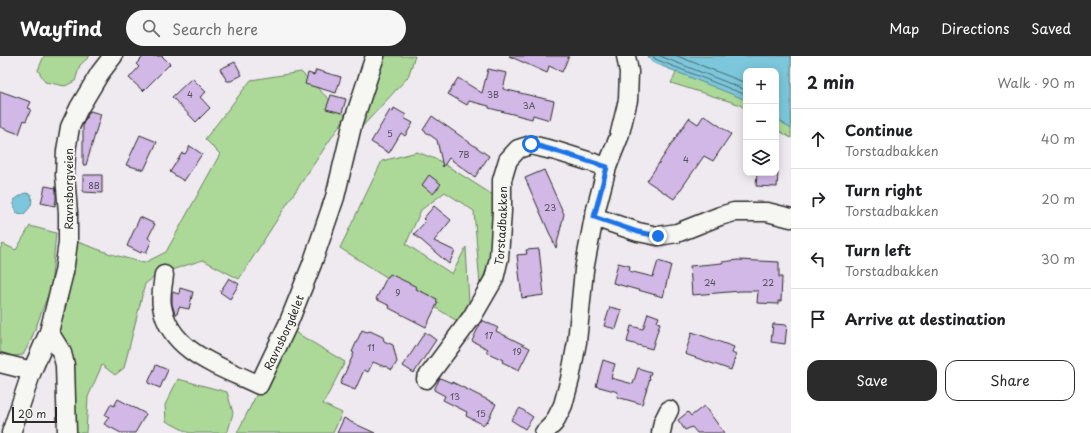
<!DOCTYPE html>
<meta charset="utf-8">
<style>
:root{--surface:#fff;--page:#f6f6f6;--text:#202124;--muted:#757577;--line:#e0e0e0;--accent:#2b2b2b}
body{margin:0;font-family:"Playpen Sans",sans-serif;background:var(--page);color:var(--text)}
.controls{position:absolute;right:12px;top:12px;display:grid;overflow:hidden;border-radius:8px;box-shadow:0 2px 10px #0003}
.controls button{width:36px;height:36px;display:grid;place-items:center;padding:0;border:0;border-bottom:1px solid var(--line);background:var(--surface);color:var(--text);font:20px sans-serif}
.scale{position:absolute;left:12px;bottom:10px;width:45px;box-sizing:border-box;padding-left:4px;border:2px solid #2b2b2b;border-top:0;font-size:11px;line-height:14px;white-space:nowrap;color:#2b2b2b;-webkit-text-stroke:3px #f6f6f2;paint-order:stroke}
.stop{position:absolute;width:12px;height:12px;margin:-9px;border:3px solid #1a73e8;border-radius:50%;background:#fff}
.stop.end{background:#1a73e8;border-color:#fff;box-shadow:0 1px 4px #0008}
.list{margin:0;padding:0;list-style:none}
h2{display:flex;justify-content:space-between;align-items:center;height:52px;margin:0;padding:0 16px;font-size:17px}
h2 small{font-size:13px;font-weight:400;color:var(--muted)}
.list li{display:grid;grid-template-columns:26px 1fr auto;gap:12px;align-items:center;box-sizing:border-box;height:60px;padding:0 16px;border-top:1px solid var(--line)}
.list b{display:block;font-size:15px;white-space:nowrap}
.list p{margin:0;font-size:13px;white-space:nowrap;color:var(--muted)}
.list em{font-size:13px;font-style:normal;color:var(--muted)}
.actions{display:flex;gap:8px;padding:12px 16px}
.actions a{flex:1;padding:9px 0;border:1px solid var(--accent);border-radius:12px;text-align:center;font-size:14px;color:var(--accent)}
.actions .main{background:var(--accent);color:#fff}
.icon{flex:none;width:22px;height:22px;fill:none;stroke:currentColor;stroke-width:2;stroke-linecap:round;stroke-linejoin:round}
.map{position:relative;flex:none;width:791px;height:377px;overflow:hidden}
header{display:flex;align-items:center;gap:24px;box-sizing:border-box;height:56px;padding:0 20px;background:var(--accent);color:#fff}
header strong{font-size:19px}
nav{display:flex;gap:22px;margin-inline-start:auto;font-size:14px}
.search{width:280px;height:36px;background:var(--page);display:flex;align-items:center;gap:10px;box-sizing:border-box;padding:0 14px;border-radius:22px;color:var(--muted);font-size:15px}
main{display:flex}
aside{flex:1;background:var(--surface)}
.map>svg:first-child{display:block}
.green{fill:#acd998;stroke:#6c8262}
.water{fill:#7cc7db;stroke:#5c8995}
.lines{fill:none;stroke-linecap:round;stroke-linejoin:round}
.shore{stroke:#4b6971;stroke-width:1}
.building{fill:#d1b8e6;stroke:#2b2b2b}
.minor-casing{stroke:#2b2b2b;stroke-width:21}
.minor{stroke:#f6f6f2;stroke-width:18}
.route{stroke:#1a73e8;stroke-width:5}
.labels{text-anchor:middle;dominant-baseline:central;stroke-width:4;stroke-linejoin:round;paint-order:stroke}
.number-label{font-size:9px;fill:#544e5a}
.street-label{font-size:11px;fill:#2b2b2b;stroke:#f6f6f2}
</style>
<header>
<strong>Wayfind</strong>
<div class="search"><svg class="icon" aria-label="search" viewBox="0 0 24 24"><circle cx="10" cy="10" r="6"/><path d="M15 15l6 6"/></svg>Search here</div>
<nav><a>Map</a><a>Directions</a><a>Saved</a></nav>
</header>
<main>
<div class="map">
<svg width="791" height="377" viewBox="0 0 791 377">
<rect width="100%" height="100%" fill="#efeaf0"/>
<filter id="ink" filterUnits="userSpaceOnUse"><feTurbulence type="fractalNoise" baseFrequency=".025" numOctaves="2"/><feDisplacementMap in="SourceGraphic" scale="8" xChannelSelector="R" yChannelSelector="G"/><feConvolveMatrix kernelMatrix="1 2 1 2 8 2 1 2 1" color-interpolation-filters="sRGB"/></filter>
<g filter="url(#ink)">
<!-- green -->
<g class="green">
<path d="M44,0H90L80,9L75,25L65,30L45,26L38,14Z"/>
<path d="M382,0H415L408,21L359,74Z"/>
<path d="M685,0H791V82L776,73V15H746V53L738,48L671,27Z"/>
<path d="M301,16L346,60L287,148L239,223L203,204L158,218L145,228L124,312L115,319L102,309L88,341L86,377H72L59,266L76,189L78,186L111,198L144,207L166,196L220,98L205,83L251,24Z"/>
<path d="M417,96L438,104L493,139L492,200L480,229L474,155L445,136L421,154L406,188L452,218L466,191L469,247L457,265L340,192L382,105Z"/>
<path d="M30,170L56,177L51,231L31,284L23,299L13,300L0,296V193L3,188L16,194Z"/>
<path d="M290,273L345,306L323,348L342,357L333,377H237Z"/>
<path d="M178,323L227,336L233,357L228,375L224,377H189L166,365L165,349Z"/>
</g>
<!-- water -->
<g class="water">
<path d="M648,0H791V73L776,62V15H746V44L652,6Z"/>
<path d="M25,137L31,138C33,148 31,151 24,158L17,157L14,151V144Z"/>
</g>
<g class="lines">
<!-- shore -->
<g class="shore">
<path d="M653,0L655,3L746,39"/>
<path d="M660,0L746,34"/>
<path d="M677,0L746,27"/>
</g>
</g>
<!-- building -->
<g class="building">
<path d="M144,0H162L170,8L143,35L129,22L139,11L136,8Z"/>
<path d="M509,0H569L562,16L549,10L547,17Z"/>
<path d="M235,6L242,19L231,25H227L220,13Z"/>
<path d="M488,13L507,17L503,33L554,45L550,64L533,59L532,63L489,52V50L469,45L467,49L448,38L458,22L482,37Z"/>
<path d="M316,14L341,21L336,37L305,28L308,17L314,19Z"/>
<path d="M192,22L206,36L200,41L210,52L196,66L172,41Z"/>
<path d="M0,35L31,46L28,52L31,53L26,65L24,64L19,78L0,71Z"/>
<path d="M331,39L346,43L342,57L326,53Z"/>
<path d="M394,52L406,59L404,62L413,67L405,80L401,77L389,97L371,86L390,54L393,56Z"/>
<path d="M90,55L101,58L86,109H83V68Z"/>
<path d="M704,59L731,78L713,105L704,100L674,143L647,125L689,62L698,68Z"/>
<path d="M432,60L489,100L475,121L449,102L443,111L437,84L423,74Z"/>
<path d="M140,79L157,86L144,114L126,109Z"/>
<path d="M190,90L202,98L184,125L170,116L182,97L185,98Z"/>
<path d="M544,114L564,158L556,192L525,122Z"/>
<path d="M757,117H778L777,131L756,130Z"/>
<path d="M83,119H102V137L83,136Z"/>
<path d="M429,119L441,128L433,138L422,129Z"/>
<path d="M45,130L56,132V143L55,150L41,147Z"/>
<path d="M434,150L451,164L434,185L455,195L449,208L414,178L426,165L423,163Z"/>
<path d="M140,161L155,168L148,182L151,184L150,185L151,186L146,197L142,195L141,197L127,190Z"/>
<path d="M539,193L544,239L522,242L517,199L527,198L526,194Z"/>
<path d="M738,204L779,206V221H782L781,245H778V248L757,247L758,235H741L692,239L690,210L722,207V206Z"/>
<path d="M658,205L671,209L663,241L613,227L618,207L630,210L629,215L653,221Z"/>
<path d="M390,218L417,231L416,233L437,243L436,245L438,246L426,271L389,252L390,250L376,243L387,221H388Z"/>
<path d="M229,222L239,228L230,243L220,236Z"/>
<path d="M180,232L193,236L189,253L179,251L177,258H175L172,248V236L179,238Z"/>
<path d="M610,251L622,254L616,273L604,270Z"/>
<path d="M648,257L659,261L657,266L660,267L652,293L627,286L631,270L643,273Z"/>
<path d="M482,264L498,272L496,275L530,292L519,314L502,306L503,304L486,296L488,293L472,285Z"/>
<path d="M773,268L787,269L785,288L771,286Z"/>
<path d="M362,274L367,276L370,275L383,281L384,285L393,289L397,306L392,314L385,310V311L373,306L368,316L364,314L355,334L340,328L354,297L352,296Z"/>
<path d="M425,276L436,284L414,317L403,310Z"/>
<path d="M692,276L734,291L732,297L736,299L731,314L685,298Z"/>
<path d="M603,304L615,308L611,322L633,328L638,312L651,316L649,322H650L642,348L617,341L618,336L596,330Z"/>
<path d="M156,309L168,314L160,332L148,327Z"/>
<path d="M440,322L452,327V326L496,348L487,366L486,365L484,369L466,360L467,356L443,344L445,340L434,334Z"/>
<path d="M118,343L146,358L135,377H121L104,368L109,361L105,359L111,348L114,350Z"/>
<path d="M704,350L714,363L724,377H697L692,371L685,374L678,364L688,356L691,360Z"/>
<path d="M520,352L533,361L525,373L511,364Z"/>
<path d="M344,362L351,366L375,377H337Z"/>
</g>
<g class="lines">
<defs>
<g id="minor">
<path d="M594,161L638,176L658,180L677,177L720,160L734,156H767L791,162"/>
<path id="s1" d="M164,219C163,229 160,240 162,250C170,297 222,311 259,329L288,268L312,208L335,141L352,70L375,0"/>
<path d="M49,276L62,297L65,309L67,377"/>
<path d="M0,307L32,315"/>
<path id="s2" d="M426,323L472,261L494,223L499,202L502,155V124L508,104L518,93L531,89L556,95L607,111"/>
<path d="M11,377L32,315L49,276L64,216L68,186V157L65,119L66,95L70,71L79,52L100,17L113,0"/>
<path d="M544,377L554,367L563,349L570,323L577,286L584,214L594,161L607,111L619,81L628,44L629,16L626,0"/>
<path d="M661,377L663,366L669,354"/>
</g>
</defs>
<!-- minor casing -->
<use href="#minor" class="minor-casing"/>
<!-- minor -->
<use href="#minor" class="minor"/>
</g>
</g>
<g class="lines" filter="url(#ink)">
<!-- route -->
<path class="route" d="M531,88L556,95L607,111L594,161L638,176L658,180"/>
</g>
<g class="labels">
<!-- number labels -->
<g class="number-label">
<text x="190" y="38">4</text>
<text x="493" y="38">3B</text>
<text x="529" y="49">3A</text>
<text x="390" y="77">5</text>
<text x="464" y="98">7B</text>
<text x="686" y="103">4</text>
<text x="94" y="129">8B</text>
<text x="550" y="151">23</text>
<text x="710" y="226">24</text>
<text x="768" y="226">22</text>
<text x="398" y="236">9</text>
<text x="489" y="279">17</text>
<text x="371" y="291">11</text>
<text x="517" y="295">19</text>
<text x="455" y="340">13</text>
<text x="481" y="357">15</text>
</g>
<!-- street labels -->
<g class="street-label">
<text transform="translate(68 133) rotate(-90)">Ravnsborgveien</text>
<text stroke="none"><textPath href="#s2" startOffset="175">Torstadbakken</textPath></text>
<text stroke="none"><textPath href="#s1" startOffset="220">Ravnsborgdelet</textPath></text>
</g>
</g>
</svg>
<div class="controls">
<button>+</button>
<button>−</button>
<button><svg class="icon" aria-label="layers" viewBox="0 0 24 24"><path d="M12 4l9 5-9 5-9-5zM3 14l9 5 9-5"/></svg></button>
</div>
<div class="scale">20 m</div>
<div class="stop" style="left:531px;top:88px"></div>
<div class="stop end" style="left:658px;top:180px"></div>
</div>
<aside>
<h2>2 min<small>Walk · 90 m</small></h2>
<ul class="list">
<li><svg class="icon" aria-label="ahead" viewBox="0 0 24 24"><path d="M12 20V5M6 11l6-6 6 6"/></svg><div><b>Continue</b><p>Torstadbakken</p></div><em>40 m</em></li>
<li><svg class="icon" aria-label="right" viewBox="0 0 24 24"><path d="M7 20v-9h11M14 6l5 5-5 5"/></svg><div><b>Turn right</b><p>Torstadbakken</p></div><em>20 m</em></li>
<li><svg class="icon" aria-label="left" viewBox="0 0 24 24"><path d="M17 20v-9H6M10 6l-5 5 5 5"/></svg><div><b>Turn left</b><p>Torstadbakken</p></div><em>30 m</em></li>
<li><svg class="icon" aria-label="arrive" viewBox="0 0 24 24"><path d="M6 21V4h12l-3 4 3 4H6"/></svg><div><b>Arrive at destination</b></div></li>
</ul>
<div class="actions"><a class="main">Save</a><a>Share</a></div>
</aside>
</main>
